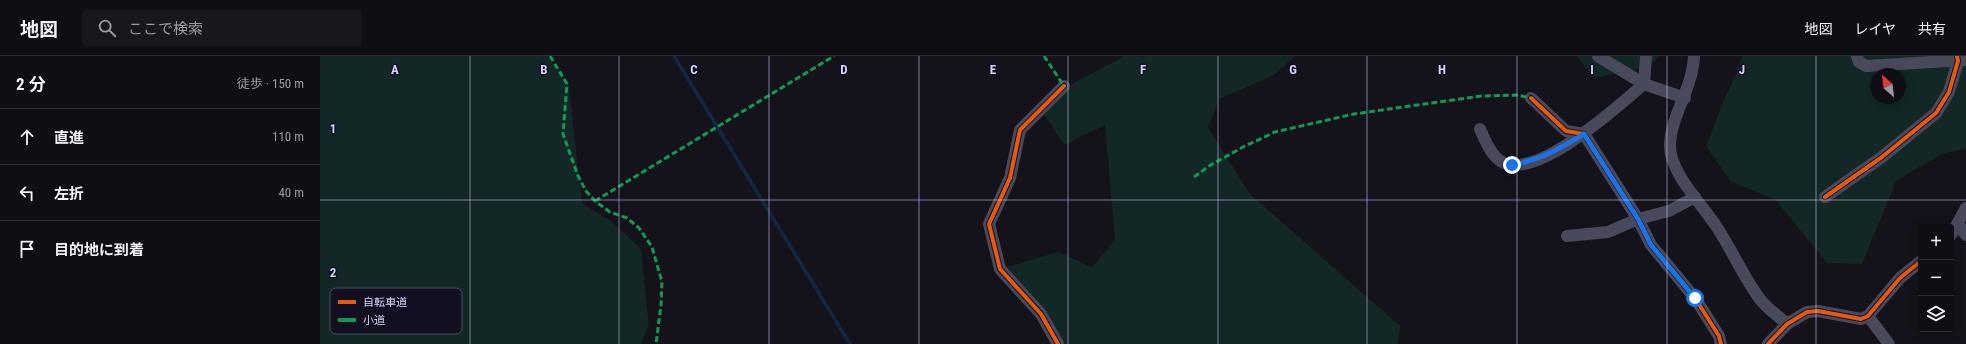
<!DOCTYPE html>
<html lang="ja">
<meta charset="utf-8">
<style>
:root{--surface:#0f0e15;--page:#18171e;--text:#f1f3f6;--muted:#9b9ca0;--line:#2f2e34}
body{margin:0;font-family:"Roboto Condensed","Noto Sans JP",sans-serif;background:var(--page);color:var(--text)}
.controls{position:absolute;right:12px;bottom:12px;display:grid;overflow:hidden;border-radius:4px;box-shadow:0 2px 10px #0003}
.controls button{width:36px;height:36px;display:grid;place-items:center;padding:0;border:0;border-bottom:1px solid var(--line);background:var(--surface);color:var(--text);font:20px sans-serif}
.compass{position:absolute;left:1550px;top:12px;width:36px;height:36px;border-radius:50%;background:var(--surface);box-shadow:0 2px 10px #0003;rotate:332deg}
.stop{position:absolute;width:12px;height:12px;margin:-9px;border:3px solid #1a73e8;border-radius:50%;background:#fff}
.stop.end{background:#1a73e8;border-color:#fff;box-shadow:0 1px 4px #0008}
.list{margin:0;padding:0;list-style:none}
h2{display:flex;justify-content:space-between;align-items:center;height:52px;margin:0;padding:0 16px;font-size:17px}
h2 small{font-size:13px;font-weight:400;color:var(--muted)}
.list li{display:grid;grid-template-columns:26px 1fr auto;gap:12px;align-items:center;box-sizing:border-box;height:56px;padding:0 16px;border-top:1px solid var(--line)}
.list b{display:block;font-size:15px;white-space:nowrap}
.list em{font-size:13px;font-style:normal;color:var(--muted)}
.icon{flex:none;width:22px;height:22px;fill:none;stroke:currentColor;stroke-width:2;stroke-linecap:round;stroke-linejoin:round}
.map{position:relative;flex:none;width:1646px;height:288px;overflow:hidden}
header{display:flex;align-items:center;gap:24px;box-sizing:border-box;height:56px;padding:0 20px;background:var(--surface);border-bottom:1px solid var(--line)}
header strong{font-size:19px}
nav{display:flex;gap:22px;margin-inline-start:auto;font-size:14px}
.search{width:280px;height:36px;background:var(--page);display:flex;align-items:center;gap:10px;box-sizing:border-box;padding:0 14px;border-radius:4px;color:var(--muted);font-size:15px}
main{display:flex}
aside{flex:1;background:var(--surface)}
.map>svg:first-child{display:block}
.green{fill:#122726;fill-rule:evenodd}
.lines{fill:none;stroke-linecap:round;stroke-linejoin:round}
.stream{stroke:#122742;stroke-width:3.5}
.minor{stroke:#49495c;stroke-width:12}
.quiet{stroke:#139951;stroke-width:3;stroke-dasharray:6 3;stroke-linecap:butt}
.cycleway-casing{stroke:#110f20;stroke-width:6}
.cycleway{stroke:#e8590c;stroke-width:4}
.route{stroke:#1a73e8;stroke-width:5}
.grid{fill:none;stroke:#d5d2fb;stroke-width:1;stroke-opacity:0.55}
.key{fill:#110f20;stroke:#4c4a62;stroke-width:1}
.key-label{font-size:11px;fill:#d5d2fb}
.grid-label{font-size:13px;text-anchor:middle;font-weight:bold;fill:#d5d2fb;stroke:#110f20;stroke-width:3;stroke-linejoin:round;paint-order:stroke}
</style>
<header>
<strong>地図</strong>
<div class="search"><svg class="icon" aria-label="search" viewBox="0 0 24 24"><circle cx="10" cy="10" r="6"/><path d="M15 15l6 6"/></svg>ここで検索</div>
<nav><a>地図</a><a>レイヤ</a><a>共有</a></nav>
</header>
<main>
<aside>
<h2>2 分<small>徒歩 · 150 m</small></h2>
<ul class="list">
<li><svg class="icon" aria-label="ahead" viewBox="0 0 24 24"><path d="M12 20V5M6 11l6-6 6 6"/></svg><div><b>直進</b></div><em>110 m</em></li>
<li><svg class="icon" aria-label="left" viewBox="0 0 24 24"><path d="M17 20v-9H6M10 6l-5 5 5 5"/></svg><div><b>左折</b></div><em>40 m</em></li>
<li><svg class="icon" aria-label="arrive" viewBox="0 0 24 24"><path d="M6 21V4h12l-3 4 3 4H6"/></svg><div><b>目的地に到着</b></div></li>
</ul>
</aside>
<div class="map">
<svg width="1646" height="288" viewBox="0 0 1646 288">
<rect width="100%" height="100%" fill="#14131c"/>
<!-- green -->
<g class="green">
<path d="M0,0H227L249,31L262,147L291,165L321,193L329,270L320,288H0Z"/>
<path d="M805,0H975L954,19L899,43L888,72L930,138L1080,270L1078,288H741L680,213L738,196L772,211L795,184L785,69L744,89L719,51L754,27Z"/>
<path d="M1257,0H1340L1328,11L1275,22Z"/>
<path d="M1422,0H1636L1646,7V92L1620,99L1576,125L1542,208L1507,207L1455,143L1411,126L1386,90L1403,46L1420,10ZM1556,18H1580V42H1556Z"/>
</g>
<g class="lines">
<!-- stream -->
<path class="stream" d="M354,0L530,288"/>
<!-- minor -->
<g class="minor">
<path d="M1278,0L1324,28L1365,42"/>
<path d="M1374,0C1373,32 1350,61 1350,90C1350,118 1384,150 1398,173C1413,196 1424,222 1440,243C1447,253 1459,260 1467,268"/>
<path d="M1537,0L1539,6L1546,10L1644,4"/>
<path d="M1211,42L1246,75L1264,78L1318,163L1331,189L1375,242L1399,280L1401,288"/>
<path d="M1160,73C1165,84 1171,100 1182,106C1217,125 1299,49 1324,28L1326,0"/>
<path d="M1505,141L1562,101L1616,57L1629,36L1638,5L1637,0"/>
<path d="M1638,168L1646,179"/>
<path d="M1631,179L1646,152"/>
<path d="M1247,180L1288,176L1318,163L1349,155L1375,141"/>
<path d="M1548,260L1569,288"/>
<path d="M738,288L721,258L680,213L669,168L690,122L700,74L744,30"/>
<path d="M1448,288L1467,268L1487,256L1498,255L1541,263L1548,260L1580,222L1601,205"/>
</g>
<!-- quiet -->
<g class="quiet">
<path d="M230,0L247,28L243,78L258,120L266,135L275,145L290,156L307,162L319,172L332,191L342,226L341,249L336,288"/>
<path d="M724,0L744,30"/>
<path d="M874,121L889,110L923,91L955,76L1034,58L1161,40L1197,39L1211,42"/>
<path d="M275,145L514,0"/>
</g>
<defs>
<g id="cycleway">
<path d="M1211,42L1246,75L1264,78L1318,163L1331,189L1375,242L1399,280L1401,288"/>
<path d="M1505,141L1562,101L1616,57L1629,36L1638,5L1637,0"/>
<path d="M738,288L721,258L680,213L669,168L690,122L700,74L744,30"/>
<path d="M1448,288L1467,268L1487,256L1498,255L1541,263L1548,260L1580,222L1601,205"/>
</g>
</defs>
<!-- cycleway casing -->
<use href="#cycleway" class="cycleway-casing"/>
<!-- cycleway -->
<use href="#cycleway" class="cycleway"/>
</g>
<g class="lines">
<!-- route -->
<path class="route" d="M1192,109C1221,104 1240,92 1264,78L1318,163L1331,189L1375,242"/>
</g>
<!-- grid -->
<path class="grid" d="M150,0V288M299,0V288M449,0V288M599,0V288M748,0V288M898,0V288M1047,0V288M1197,0V288M1347,0V288M1496,0V288M0,144H1646"/>
<!-- legend -->
<rect x="10" y="232" width="132" height="46" rx="6" class="key"/>
<rect x="18" y="244" width="18" height="4" fill="#e8590c"/>
<rect x="18" y="262" width="18" height="4" fill="#139951"/>
<g class="key-label">
<text x="43" y="250">自転車道</text>
<text x="43" y="268">小道</text>
</g>
<g class="grid-label">
<text x="75" y="18">A</text>
<text x="224" y="18">B</text>
<text x="374" y="18">C</text>
<text x="524" y="18">D</text>
<text x="673" y="18">E</text>
<text x="823" y="18">F</text>
<text x="973" y="18">G</text>
<text x="1122" y="18">H</text>
<text x="1272" y="18">I</text>
<text x="1422" y="18">J</text>
<text x="13" y="77">1</text>
<text x="13" y="221">2</text>
</g>
</svg>
<div class="controls">
<button>+</button>
<button>−</button>
<button><svg class="icon" aria-label="layers" viewBox="0 0 24 24"><path d="M12 4l9 5-9 5-9-5zM3 14l9 5 9-5"/></svg></button>
</div>
<svg class="compass" viewBox="-18 -18 36 36"><path d="M0-13l5 13h-10z" fill="#e53935"/><path d="M0 13l5-13h-10z" fill="#9b9ca0"/></svg>
<div class="stop" style="left:1375px;top:242px"></div>
<div class="stop end" style="left:1192px;top:109px"></div>
</div>
</main>
